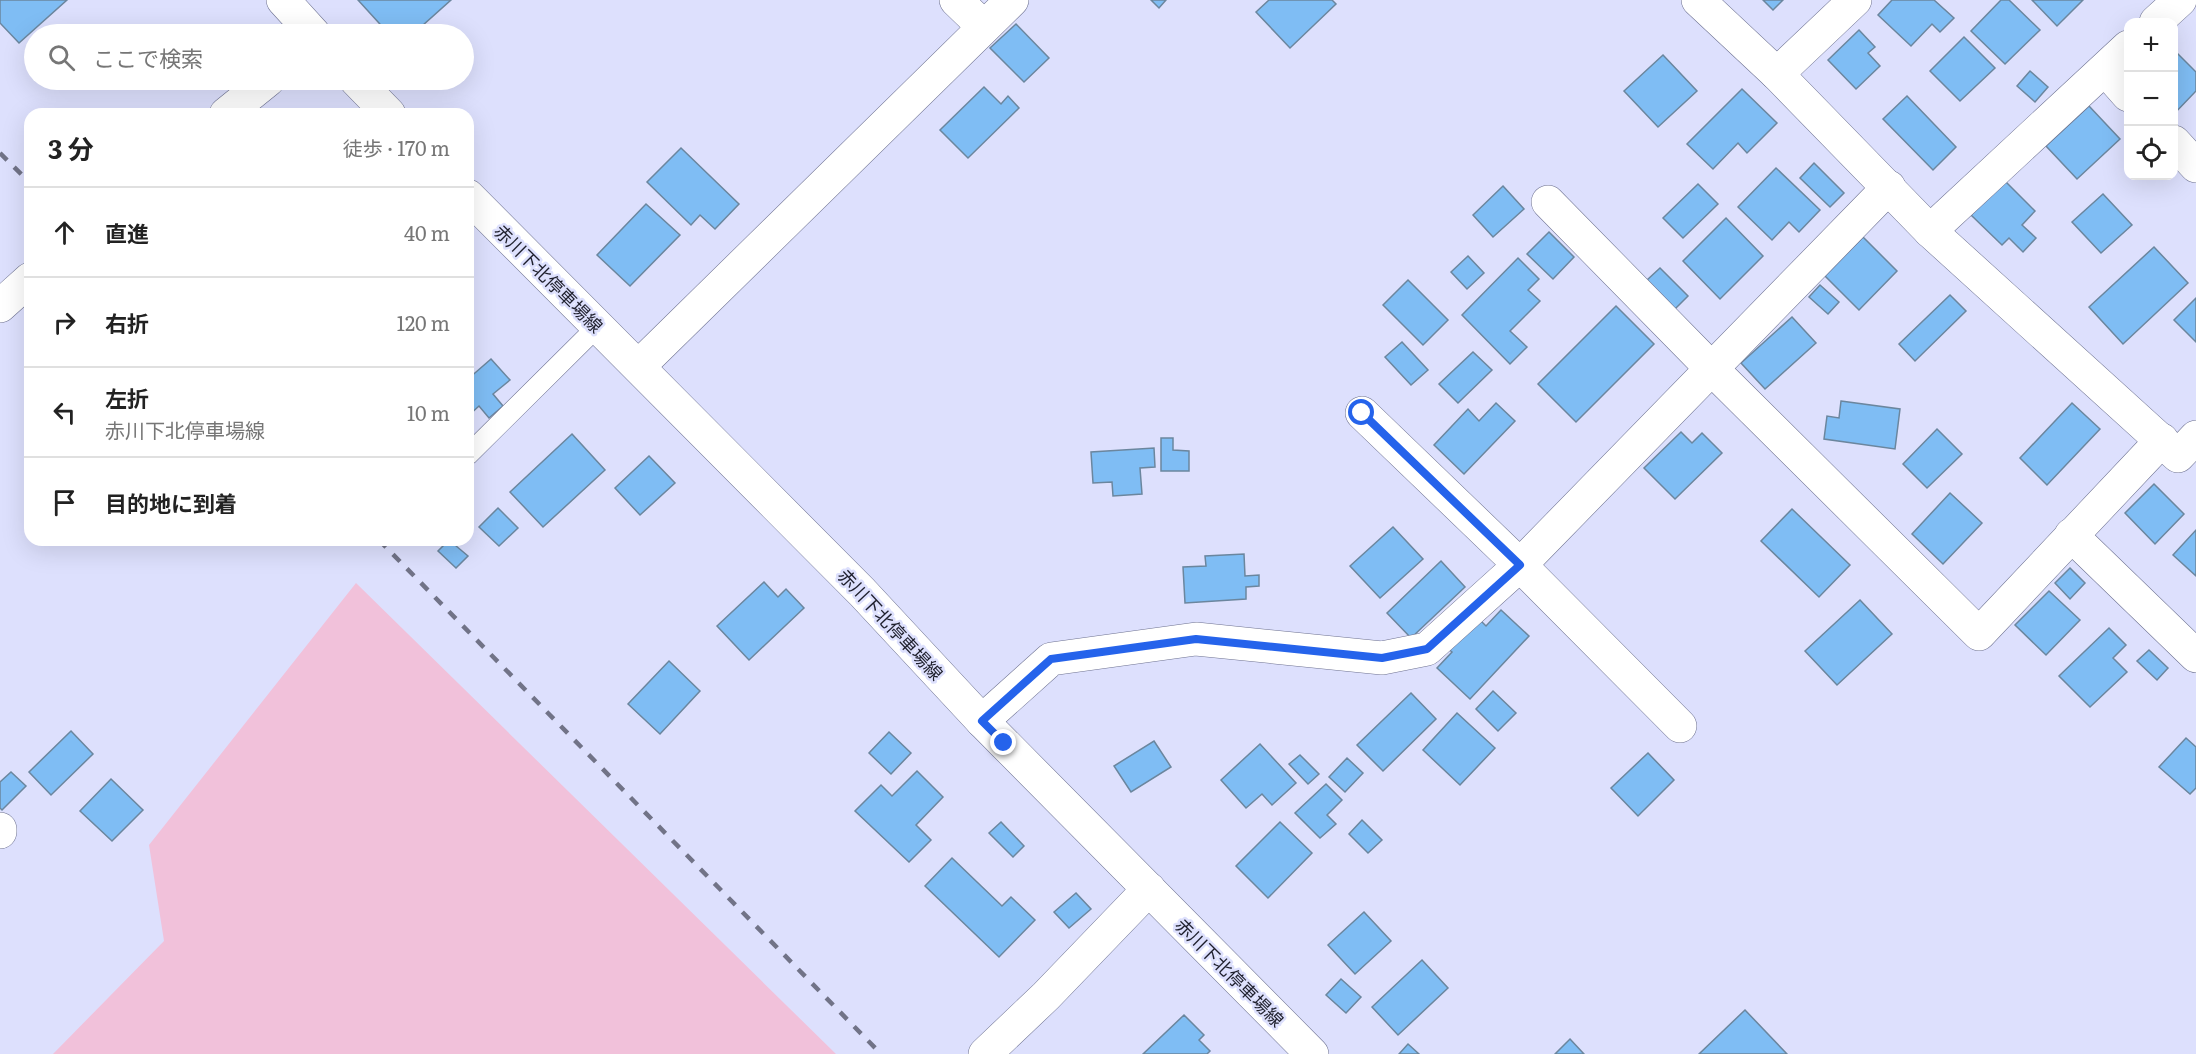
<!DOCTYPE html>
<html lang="ja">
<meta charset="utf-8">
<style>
:root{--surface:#fff;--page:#f2f2f2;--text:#222;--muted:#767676;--line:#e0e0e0}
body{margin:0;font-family:Literata,"Noto Sans JP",serif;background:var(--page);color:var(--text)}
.controls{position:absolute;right:18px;top:18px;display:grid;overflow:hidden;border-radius:12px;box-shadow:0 6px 24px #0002}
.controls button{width:54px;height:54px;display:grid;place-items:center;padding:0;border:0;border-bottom:2px solid var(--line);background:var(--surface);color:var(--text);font:30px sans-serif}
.stop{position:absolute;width:18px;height:18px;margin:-14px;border:4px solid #2563eb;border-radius:50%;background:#fff}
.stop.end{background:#2563eb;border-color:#fff;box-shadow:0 2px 6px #0008}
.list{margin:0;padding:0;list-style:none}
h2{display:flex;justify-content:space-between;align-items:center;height:78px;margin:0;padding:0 24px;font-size:26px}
h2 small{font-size:20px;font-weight:400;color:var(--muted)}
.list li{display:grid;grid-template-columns:39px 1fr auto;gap:18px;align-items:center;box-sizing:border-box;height:90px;padding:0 24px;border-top:2px solid var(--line)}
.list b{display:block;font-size:22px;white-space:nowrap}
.list p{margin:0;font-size:20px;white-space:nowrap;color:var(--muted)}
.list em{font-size:20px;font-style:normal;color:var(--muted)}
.icon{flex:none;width:33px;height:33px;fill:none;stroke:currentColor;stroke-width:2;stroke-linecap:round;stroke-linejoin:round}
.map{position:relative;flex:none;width:2196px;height:1054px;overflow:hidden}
.search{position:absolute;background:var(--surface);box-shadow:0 6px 24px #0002;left:24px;top:24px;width:450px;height:66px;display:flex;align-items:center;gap:15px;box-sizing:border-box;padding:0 21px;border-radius:33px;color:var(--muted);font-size:22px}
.panel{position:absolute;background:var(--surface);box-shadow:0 6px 24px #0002;left:24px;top:108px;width:450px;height:438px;border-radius:18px}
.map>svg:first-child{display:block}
.green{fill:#f1c1da}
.building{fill:#7fbdf4;stroke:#6b869e;stroke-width:1.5}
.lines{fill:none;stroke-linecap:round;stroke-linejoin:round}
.service-casing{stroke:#6e7291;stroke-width:21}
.minor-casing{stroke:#6e7291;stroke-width:34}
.secondary-casing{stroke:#6e7291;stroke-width:34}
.service{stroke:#fff;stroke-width:20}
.minor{stroke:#fff;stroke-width:33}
.secondary{stroke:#fff;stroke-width:33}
.rail{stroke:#717387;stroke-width:4.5;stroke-dasharray:10 10;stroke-linecap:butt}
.route{stroke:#2563eb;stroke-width:8}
.labels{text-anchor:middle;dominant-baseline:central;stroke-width:5;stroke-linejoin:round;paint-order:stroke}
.street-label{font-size:18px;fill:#1e1f2c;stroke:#dde0fd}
</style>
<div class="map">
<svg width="2196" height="1054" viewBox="0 0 2196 1054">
<rect width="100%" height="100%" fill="#dde0fd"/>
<!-- green -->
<path class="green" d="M356,583L836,1054H53L164,941L149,845Z"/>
<!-- building -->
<g class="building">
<path d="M0,0H67L19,43L0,23Z"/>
<path d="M358,0H451L413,34H389Z"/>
<path d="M1151,0H1166L1159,8Z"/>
<path d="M1269,0H1332L1336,4L1290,48L1256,12Z"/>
<path d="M1763,0H1783L1773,10Z"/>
<path d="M1892,0H1934L1954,18L1940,32L1932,24L1911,46L1878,15Z"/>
<path d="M2001,0H2009L2040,30L2005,64L1971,31Z"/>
<path d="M2032,0H2083L2057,26Z"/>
<path d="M1016,24L1049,58L1024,82L990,48Z"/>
<path d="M1859,30L1875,47L1868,53L1880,66L1856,89L1828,60Z"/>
<path d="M1964,37L1995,68L1960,101L1930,71Z"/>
<path d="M2174,50L2196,72V91L2174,114Z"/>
<path d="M1663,55L1697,91L1658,127L1624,91Z"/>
<path d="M2030,71L2048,87L2035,102L2017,86Z"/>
<path d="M984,87L1001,104L1008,96L1019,108L968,158L940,130Z"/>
<path d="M1742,89L1777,123L1747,153L1738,143L1713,169L1687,144Z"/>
<path d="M1907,96L1956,147L1933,170L1883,119Z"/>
<path d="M2089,106L2120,139L2077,179L2046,146Z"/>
<path d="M681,148L739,204L715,229L700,215L691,225L647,182Z"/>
<path d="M1814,163L1844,193L1830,207L1800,178Z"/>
<path d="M1776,168L1820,210L1799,232L1789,222L1772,240L1738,207Z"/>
<path d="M2005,181L2035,211L2022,225L2036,238L2023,252L2009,238L2002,245L1971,215Z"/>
<path d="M1698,184L1718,204L1683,238L1663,218Z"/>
<path d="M1503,186L1524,209L1493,237L1473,215Z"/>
<path d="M2103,194L2132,225L2101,253L2072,222Z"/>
<path d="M646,204L680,235L630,286L597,255Z"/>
<path d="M1726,218L1763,256L1720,299L1683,261Z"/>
<path d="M1549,232L1574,257L1553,279L1527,254Z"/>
<path d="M1863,237L1897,271L1859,310L1825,276Z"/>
<path d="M2154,247L2188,283L2123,344L2089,307Z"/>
<path d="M1468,256L1484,273L1467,289L1451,272Z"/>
<path d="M1518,258L1539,279L1528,290L1540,301L1510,331L1527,347L1510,364L1462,315Z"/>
<path d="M1660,268L1688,296L1675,309L1647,280Z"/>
<path d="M1408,280L1448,320L1423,345L1383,305Z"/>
<path d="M1820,285L1839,302L1828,314L1809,297Z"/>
<path d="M1950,295L1966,311L1915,361L1899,344Z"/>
<path d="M2196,298V342L2174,320Z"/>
<path d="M1616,306L1654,344L1576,422L1538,384Z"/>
<path d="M1792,317L1816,343L1765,389L1741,363Z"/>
<path d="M1402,342L1428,370L1411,385L1385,357Z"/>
<path d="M1473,352L1492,370L1458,403L1439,384Z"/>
<path d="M491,359L510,380L493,394L503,406L489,418L479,406L468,416V379Z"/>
<path d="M1841,401L1900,409L1895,449L1824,439L1827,416L1839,418Z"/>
<path d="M1496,403L1515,421L1464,474L1434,445L1468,409L1479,421Z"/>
<path d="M2072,403L2100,429L2047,485L2020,458Z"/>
<path d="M1937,429L1962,454L1927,488L1903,464Z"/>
<path d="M1681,432L1692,443L1702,433L1722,453L1675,499L1644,468Z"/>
<path d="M572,434L605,470L543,527L510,492Z"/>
<path d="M1161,438H1173V450L1189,451V471H1161Z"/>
<path d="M1154,448L1155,467L1140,468L1142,494L1113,496L1112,482L1093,483L1091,452Z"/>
<path d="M649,456L675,483L640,515L615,488Z"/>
<path d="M2154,484L2184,514L2155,544L2125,513Z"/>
<path d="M1950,493L1982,523L1943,564L1912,534Z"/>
<path d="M498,508L518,528L499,546L479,527Z"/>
<path d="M1792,509L1850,565L1819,597L1761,541Z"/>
<path d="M1393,527L1423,559L1380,598L1350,566Z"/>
<path d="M2196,530V576L2173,555Z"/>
<path d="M449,540L468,556L456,568L438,551Z"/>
<path d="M1244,554L1245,576L1259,575V586L1246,587V599L1185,603L1183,567L1206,566L1205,556Z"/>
<path d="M1441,561L1465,587L1411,638L1387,613Z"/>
<path d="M2070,568L2085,583L2070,599L2055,583Z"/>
<path d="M764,582L778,597L786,589L804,608L749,660L717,626Z"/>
<path d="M2049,591L2080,620L2046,655L2015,625Z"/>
<path d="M1860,600L1892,634L1837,685L1805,651Z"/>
<path d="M1501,610L1529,636L1470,699L1437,668L1452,652L1446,647L1476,616L1486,626Z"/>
<path d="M2109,628L2126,645L2113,658L2127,672L2090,707L2059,676Z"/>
<path d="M2149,650L2168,668L2157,680L2137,661Z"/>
<path d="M669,661L700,691L660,734L628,704Z"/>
<path d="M1493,691L1516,713L1498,731L1476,709Z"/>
<path d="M1411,693L1436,719L1383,771L1357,745Z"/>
<path d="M1457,713L1495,748L1460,785L1423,750Z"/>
<path d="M71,731L93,754L51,795L29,772Z"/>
<path d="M889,732L911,753L891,774L869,753Z"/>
<path d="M2186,738L2196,747V788L2190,794L2159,767Z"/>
<path d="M1154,741L1171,767L1131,792L1114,766Z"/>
<path d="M1260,744L1296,783L1272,805L1262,794L1246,808L1221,780Z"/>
<path d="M1648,753L1674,780L1638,816L1611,788Z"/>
<path d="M1300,755L1319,774L1308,784L1289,764Z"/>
<path d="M1347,758L1363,773L1345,792L1329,777Z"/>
<path d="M917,771L943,797L916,825L931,840L909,862L855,811L881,785L892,796Z"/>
<path d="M11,772L26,786L2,810L0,808V782Z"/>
<path d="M111,779L143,810L112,841L80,811Z"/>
<path d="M1326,784L1342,800L1327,815L1336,824L1320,838L1295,813Z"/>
<path d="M1362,820L1382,840L1368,853L1349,834Z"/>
<path d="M1001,822L1024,846L1013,857L989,833Z"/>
<path d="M1280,822L1312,853L1268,898L1236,866Z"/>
<path d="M952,858L1002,906L1011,897L1035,920L999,957L925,886Z"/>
<path d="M1076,893L1091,909L1069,928L1054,912Z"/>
<path d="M1364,912L1391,941L1355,974L1328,945Z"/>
<path d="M1422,960L1448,988L1398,1035L1372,1007Z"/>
<path d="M1341,979L1361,997L1346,1013L1326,995Z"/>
<path d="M1745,1010L1787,1054H1699Z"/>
<path d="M1184,1015L1204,1035L1199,1040L1210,1051L1207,1054H1143Z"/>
<path d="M1570,1039L1584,1054H1555Z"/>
<path d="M1408,1044L1419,1054H1399Z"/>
</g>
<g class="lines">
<defs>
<path id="service" d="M468,455L597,327"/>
<g id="minor">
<path d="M956,0L984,27"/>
<path d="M1698,0L1777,74L1930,231L2178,456L2196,437"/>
<path d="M2156,22L2180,0"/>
<path d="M2105,69L2128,95"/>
<path d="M1777,74L1855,0"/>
<path d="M226,114L268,80"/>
<path d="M2174,142L2196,166"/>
<path d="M1548,202L1711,368L1979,634L2162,440"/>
<path d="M1930,231L2128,47"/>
<path d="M0,306L30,279"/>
<path d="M639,366L1012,0"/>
<path d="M1362,413L1520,565L1680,726"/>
<path d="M2071,535L2196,656"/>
<path d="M982,721L1051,659L1196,639L1382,658L1427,649L1520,565L1889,187"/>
<path d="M0,829V832"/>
<path d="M985,1054L1046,996L1149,889"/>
</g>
<g id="secondary">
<path d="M283,0L314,34"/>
<path d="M356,80L389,114"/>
<path d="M468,196L862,592L982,721L1312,1054"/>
</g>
</defs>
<!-- service casing -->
<use href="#service" class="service-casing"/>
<!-- minor casing -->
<use href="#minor" class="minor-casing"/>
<!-- secondary casing -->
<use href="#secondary" class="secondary-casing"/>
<!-- service -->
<use href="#service" class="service"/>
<!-- minor -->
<use href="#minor" class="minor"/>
<!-- secondary -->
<use href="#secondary" class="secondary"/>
<!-- rail -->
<g class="rail">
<path d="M0,153L30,183"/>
<path d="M379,540L881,1054"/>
</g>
</g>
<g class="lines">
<!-- route -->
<path class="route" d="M1004,743L982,721L1051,659L1196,639L1382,658L1427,649L1520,565L1362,413"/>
</g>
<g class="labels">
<!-- street labels -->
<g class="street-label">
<text transform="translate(549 278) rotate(45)">赤川下北停車場線</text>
<text transform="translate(891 624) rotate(47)">赤川下北停車場線</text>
<text transform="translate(1230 972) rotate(45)">赤川下北停車場線</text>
</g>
</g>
</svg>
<div class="controls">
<button>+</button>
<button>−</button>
<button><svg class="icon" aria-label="locate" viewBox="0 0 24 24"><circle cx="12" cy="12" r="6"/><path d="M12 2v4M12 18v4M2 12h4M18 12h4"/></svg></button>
</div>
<div class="stop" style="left:1362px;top:413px"></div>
<div class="stop end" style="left:1004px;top:743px"></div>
<div class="search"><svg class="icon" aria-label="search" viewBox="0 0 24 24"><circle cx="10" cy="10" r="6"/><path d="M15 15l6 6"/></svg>ここで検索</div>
<section class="panel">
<h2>3 分<small>徒歩 · 170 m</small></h2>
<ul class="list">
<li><svg class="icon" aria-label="ahead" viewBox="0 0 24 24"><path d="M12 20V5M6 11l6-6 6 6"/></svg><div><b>直進</b></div><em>40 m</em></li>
<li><svg class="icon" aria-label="right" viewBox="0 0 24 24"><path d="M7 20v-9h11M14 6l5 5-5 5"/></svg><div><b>右折</b></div><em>120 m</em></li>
<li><svg class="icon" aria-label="left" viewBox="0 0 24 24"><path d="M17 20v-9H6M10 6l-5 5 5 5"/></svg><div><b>左折</b><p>赤川下北停車場線</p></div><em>10 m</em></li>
<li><svg class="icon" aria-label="arrive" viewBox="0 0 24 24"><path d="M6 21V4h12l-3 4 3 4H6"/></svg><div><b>目的地に到着</b></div></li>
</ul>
</section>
</div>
